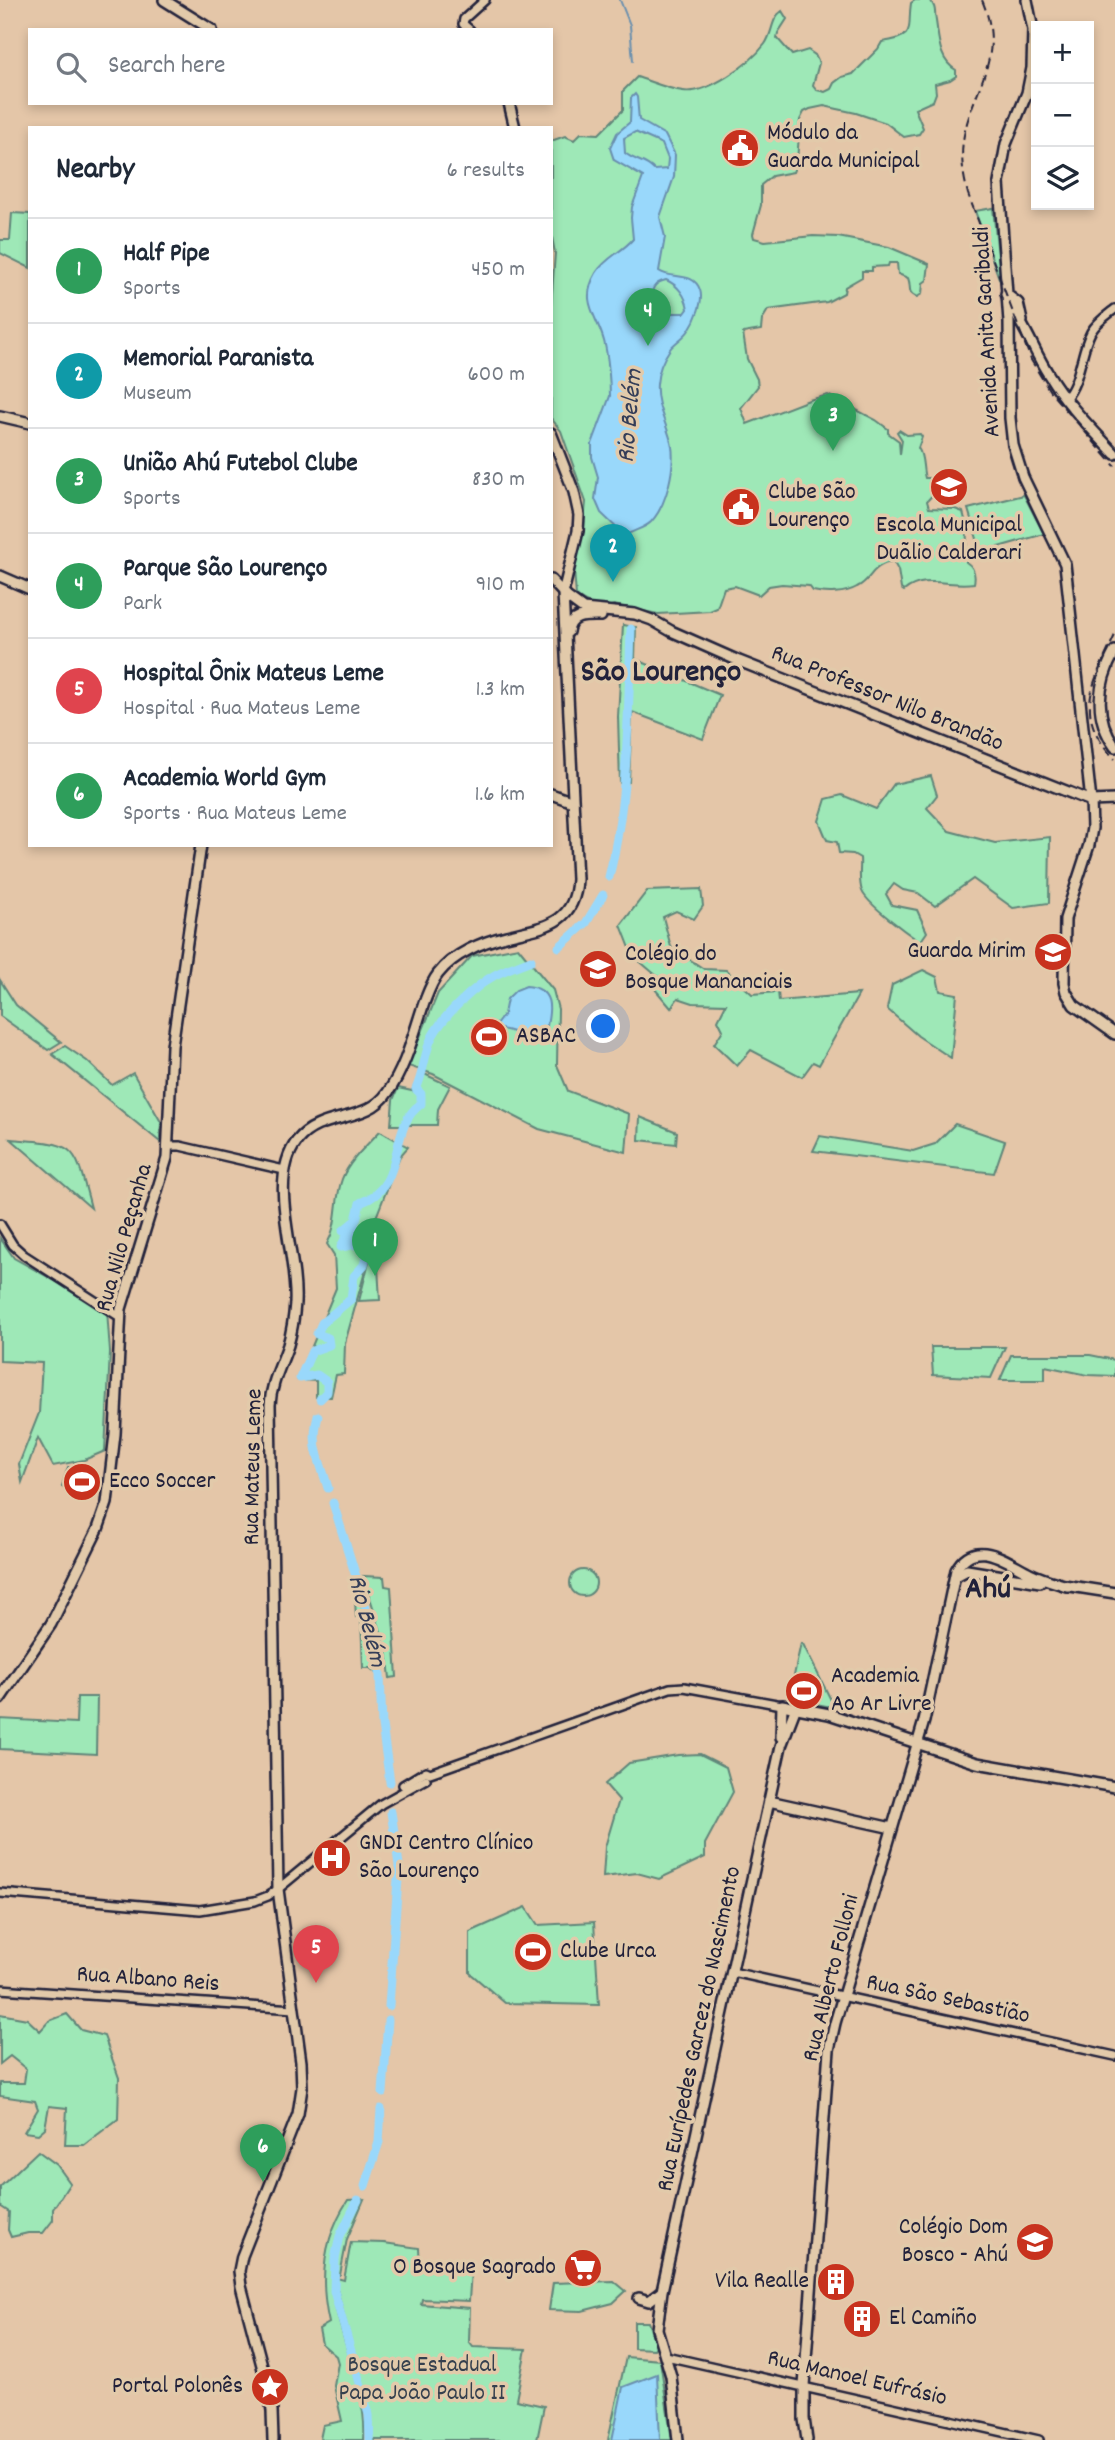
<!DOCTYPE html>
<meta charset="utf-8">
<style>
:root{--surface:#fff;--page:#f2f2f3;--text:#1f2937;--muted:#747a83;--line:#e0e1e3;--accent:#d93025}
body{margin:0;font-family:Dekko,sans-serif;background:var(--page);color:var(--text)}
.controls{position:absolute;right:21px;top:21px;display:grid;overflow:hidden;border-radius:0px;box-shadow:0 4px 10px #0003}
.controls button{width:63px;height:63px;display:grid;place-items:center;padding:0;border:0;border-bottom:2px solid var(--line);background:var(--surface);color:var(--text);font:35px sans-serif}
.you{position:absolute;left:604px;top:1027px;width:24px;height:24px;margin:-18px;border:5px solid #fff;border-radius:50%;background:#1a73e8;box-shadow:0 0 0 10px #1a73e833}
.badge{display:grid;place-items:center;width:46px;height:46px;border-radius:50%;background:var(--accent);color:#fff;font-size:23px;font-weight:700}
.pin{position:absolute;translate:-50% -58px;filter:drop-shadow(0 2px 4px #0008)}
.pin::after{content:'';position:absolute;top:37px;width:24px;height:21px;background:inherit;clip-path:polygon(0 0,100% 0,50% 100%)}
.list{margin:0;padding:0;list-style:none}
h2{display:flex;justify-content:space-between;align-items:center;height:91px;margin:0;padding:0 28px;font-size:30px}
h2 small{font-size:23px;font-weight:400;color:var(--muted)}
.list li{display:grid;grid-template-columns:46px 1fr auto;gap:21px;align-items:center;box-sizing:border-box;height:105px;padding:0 28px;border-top:2px solid var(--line)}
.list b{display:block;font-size:26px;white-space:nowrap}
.list p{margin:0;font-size:23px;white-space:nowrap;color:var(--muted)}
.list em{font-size:23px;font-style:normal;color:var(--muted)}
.icon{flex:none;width:38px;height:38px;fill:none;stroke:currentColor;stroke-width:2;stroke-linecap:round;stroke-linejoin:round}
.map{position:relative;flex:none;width:1115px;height:2440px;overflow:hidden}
.search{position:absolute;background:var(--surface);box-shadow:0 4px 10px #0003;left:28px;top:28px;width:525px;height:77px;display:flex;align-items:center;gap:18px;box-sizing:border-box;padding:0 24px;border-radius:0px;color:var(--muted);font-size:26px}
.panel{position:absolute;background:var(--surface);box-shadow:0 4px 10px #0003;left:28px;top:126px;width:525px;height:721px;border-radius:0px}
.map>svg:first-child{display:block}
.green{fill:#9ee8b7;stroke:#608579;stroke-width:2}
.water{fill:#99d8fb;stroke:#698fae;stroke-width:2;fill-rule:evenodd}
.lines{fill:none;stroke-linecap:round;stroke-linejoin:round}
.stream{stroke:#698fae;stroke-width:2}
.river{stroke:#99d8fb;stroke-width:9}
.minor-casing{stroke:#22223b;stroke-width:12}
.major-casing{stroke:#22223b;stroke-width:14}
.minor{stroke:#e2caaa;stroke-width:7}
.major{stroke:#e2caaa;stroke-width:9}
.rail{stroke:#22223b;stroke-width:2;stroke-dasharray:10 5;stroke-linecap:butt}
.labels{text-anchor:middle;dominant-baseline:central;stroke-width:7;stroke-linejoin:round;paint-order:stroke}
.poi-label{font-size:24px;fill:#22223b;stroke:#e2caaa;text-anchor:start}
.street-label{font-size:24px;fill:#22223b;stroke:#e2caaa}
.park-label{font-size:24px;fill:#35404e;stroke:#e2caaa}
.water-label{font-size:26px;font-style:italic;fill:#343d58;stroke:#e2caaa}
.district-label{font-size:32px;font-weight:bold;fill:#22223b;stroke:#e2caaa}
</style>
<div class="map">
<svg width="1115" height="2440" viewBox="0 0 1115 2440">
<rect width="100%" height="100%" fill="#e4c6a8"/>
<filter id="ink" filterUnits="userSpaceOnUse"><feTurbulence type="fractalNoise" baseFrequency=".0143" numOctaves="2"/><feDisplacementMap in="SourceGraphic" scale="14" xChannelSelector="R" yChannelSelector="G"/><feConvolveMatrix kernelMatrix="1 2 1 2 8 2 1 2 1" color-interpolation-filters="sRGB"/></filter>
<g filter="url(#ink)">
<!-- green -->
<g class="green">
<path d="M915,0H930C937,9 934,11 936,21C939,40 939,60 956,70V76L950,80L935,84L936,93L933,101L915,109L923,128L919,134L904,137L886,123L856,113L824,106L810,109L804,112L800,120L797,162L793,172L772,176L761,185V205L753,234L754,238L765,241L813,236L838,237L889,247L929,264L927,280L923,283L922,294L917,297C906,293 912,287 908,278L898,274L897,263H889L888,266L872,267V271H862V277L845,287L844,293L827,302L768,310L762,320L761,330L743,333L747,359L757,379L758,386L741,408L747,424L809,400L828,395L876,420L888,429V433L899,441L900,454L902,440L897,432L899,430L907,435L920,434L922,437L918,448C924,456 922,468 925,478H932L936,491L927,501L929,508L955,509L963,512L967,527L966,562C974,567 976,574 974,583C951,587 924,574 904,591L901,589L898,570L893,561C868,568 873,579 857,587C845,594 826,594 813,591L809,586L782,584L769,586L759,595L735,586L724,588L717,608L710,611L658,614L614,605C601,611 587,604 576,596L574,570L583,533L586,502L561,431L551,418V307L555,253L551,232V141L565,136L574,140L581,133L599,134L623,110V91L637,77C652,82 668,89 683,91C707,95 751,63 765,44C773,33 771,18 782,11L787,19L778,33L777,38L792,55L808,50L815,55L819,63L813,85L817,90L825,92L831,89L834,83L842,77L853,74L878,49L882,42C917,37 907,29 911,3Z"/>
<path d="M993,208L1001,284L975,211Z"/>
<path d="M12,213L30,214V268L0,253V240H10Z"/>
<path d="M1024,495L1044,534L981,552L968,509Z"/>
<path d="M623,625L636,627L635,659L720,695L703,739L632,712L629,782L620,783L618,717Z"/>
<path d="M931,776L937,795L927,808L949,831L995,843L1050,837L1049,903L1013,908L973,879L935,906L918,893L903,890L894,884L886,894L892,905L917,910L927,932L920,942C907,933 867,904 862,891C858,880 861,869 860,858L853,854L839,853L837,842L827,840L819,821L826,799L842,795L876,809L894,784Z"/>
<path d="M701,889L703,906L694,919L676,911L663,917L671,947L704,969L726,970L752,994L778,992L779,1001L859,994L819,1065L813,1062L802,1077L751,1050L737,1066L714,1044L723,1030L718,1020L726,1004L693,1003L678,998L671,1008L654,988L657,976L637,959L638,951L630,948L621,925L647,891Z"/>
<path d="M518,947L553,990L558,1009L557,1065L568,1091L629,1114L626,1152L539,1129L433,1074L408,1066L438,993L472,956Z"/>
<path d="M923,970L937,977L940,991L957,994L951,1058L918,1036L887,1009L892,985Z"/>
<path d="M0,980L16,1005L61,1042L48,1050L0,1016Z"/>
<path d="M65,1046L87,1061L112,1085L133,1073L161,1122L160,1142L52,1054Z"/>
<path d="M420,1072L450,1086L438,1109L437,1125H391L393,1100L398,1088L412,1091Z"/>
<path d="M640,1117L677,1132L676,1144L639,1140Z"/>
<path d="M955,1124L1005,1141L994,1173L813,1151L820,1136L913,1151L935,1144Z"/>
<path d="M380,1131L408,1147L400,1156L375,1220L364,1275L345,1343L344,1374L336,1375L331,1397H316V1381L298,1380L336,1288L334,1255L327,1244C339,1223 334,1201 342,1179C349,1161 367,1145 380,1131Z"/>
<path d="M11,1139C78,1144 74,1143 91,1208Z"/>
<path d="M376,1234L380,1300L359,1301Z"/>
<path d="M0,1238L14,1258L107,1310L110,1352L105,1451L84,1460L53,1466L38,1438L22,1482L19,1464L39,1413L42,1363L0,1361Z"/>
<path d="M931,1347H1005L991,1378L933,1375Z"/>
<path d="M1011,1355H1090L1115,1360V1376L1088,1375L1045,1366V1380H1000Z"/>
<path d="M68,1467L101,1478L95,1497L62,1486Z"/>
<circle cx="583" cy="1583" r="13"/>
<path d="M363,1576L384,1577L385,1586L391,1587L397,1677L390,1678L387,1651Z"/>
<path d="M354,1582L373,1642L380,1676L370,1668H363L361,1617H356Z"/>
<path d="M801,1643L803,1644L833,1704L832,1707L789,1699Z"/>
<path d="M77,1697H97L96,1754L0,1749V1719L76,1723Z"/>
<path d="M700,1754L726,1767L733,1792L705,1844V1857L659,1879L637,1873L603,1877L605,1847L619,1800L605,1784L629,1763L678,1755Z"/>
<path d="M526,1907L538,1925L594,1922L599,2005L505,2003L470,1973V1932Z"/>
<path d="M0,2014L27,2019L40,2031L49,2021L67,2014L81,2030L104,2036L119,2078L118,2119L84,2145H65L67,2108L49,2106L45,2128L38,2134L24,2132L38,2109L35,2101L0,2096V2083H24L26,2069L10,2056L0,2064Z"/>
<path d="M38,2151L57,2165L70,2183L53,2209V2220L43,2233H28L11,2237L8,2230L9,2212L0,2206V2187Z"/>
<path d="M364,2199L347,2239L340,2275L331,2276C334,2332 368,2387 364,2440H325L320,2439L323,2425L342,2421L334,2386L338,2363L336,2356L322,2344L319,2329L329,2323C319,2279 323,2238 348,2200Z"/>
<path d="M351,2242L384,2243L419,2248L420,2268L471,2269L469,2301L422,2299L421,2304L470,2308L469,2342L473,2347L526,2349L516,2400L544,2406L537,2440H372L371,2415L337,2289V2278L344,2280Z"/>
<path d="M614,2281L626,2291L613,2303L582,2311L549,2310L553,2283Z"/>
<path d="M634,2322H648L656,2346L654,2349L634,2348Z"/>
<path d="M626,2357L660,2360L672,2440H608Z"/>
</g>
<!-- water -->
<g class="water">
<path d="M635,94L637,97L639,120L665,135L675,155L674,177L660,217L665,237L659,271C672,280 694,271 700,290C704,301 695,321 689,330C684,338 675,342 670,349C663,359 658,371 657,384C655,406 668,425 672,446C675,468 667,505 651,522C645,528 635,530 628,534L632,553L627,554L622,533L601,513L595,499L598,477L592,457V444L610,396C610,381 608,355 604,341C597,315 579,302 596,273C605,258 622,252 633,239L631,218L632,207L643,177L614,160L610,148L617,133L630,122L631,98ZM635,132L662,144L668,159L667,169L654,170C645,160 634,161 625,153L624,138ZM666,280C678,285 686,296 688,309L685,313H672L654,302C650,290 653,283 666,280Z"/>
<path d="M526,986C554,988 551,1009 546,1030L536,1037C522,1038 512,1029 498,1029L496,1025L504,1014L507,999L516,990Z"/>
<path d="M657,2374L660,2440H612L623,2387Z"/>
</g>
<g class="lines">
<!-- stream -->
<path class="stream" d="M620,0L630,25L633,61"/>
<!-- river -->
<g class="river">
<path d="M609,877C629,796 628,712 631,629"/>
<path d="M559,947L586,923L603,895"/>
<path d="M320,1399L327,1392V1382L317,1375L300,1378L312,1351L329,1345L328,1338L317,1334L322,1323L351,1299L354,1276L364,1265L367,1253L363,1243L341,1247L345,1239L366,1237L371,1231L358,1229L343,1231L356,1220L360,1203C409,1185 386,1128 421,1104V1094L416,1089C424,1073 424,1053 432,1037C443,1016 475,986 495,975C506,969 519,965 531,960"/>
<path d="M318,1416C310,1445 320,1460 328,1488"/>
<path d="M333,1503L379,1650L382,1725L390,1782"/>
<path d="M389,2006L399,1865L391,1812"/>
<path d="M383,2093L388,2020"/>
<path d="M365,2186L379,2142L381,2109"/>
<path d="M358,2200L340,2236L335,2259L334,2291L369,2415L370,2440"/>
</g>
<defs>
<g id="minor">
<path d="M470,30L463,24L464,19L485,0"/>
<path d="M1065,399C1081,381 1080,353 1091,332C1097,322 1106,316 1115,309"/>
<path d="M168,1146H180L284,1170"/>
<path d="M0,1224L13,1245L24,1255L120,1317"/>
<path d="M403,1785L426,1771L430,1773L670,1688L684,1687L782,1705"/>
<path d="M0,1893L200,1910L255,1901L268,1896L278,1889L381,1804L426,1779"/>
<path d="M732,1972L1115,2056"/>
<path d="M0,1989L294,2009"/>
<path d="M666,2356L1039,2440"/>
</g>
<g id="major">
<path d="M164,0L212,30"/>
<path d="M1027,0L1033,30L1032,68L1027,93L1006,144L999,183L1009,322L1010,418L1013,445L1023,477L1065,564L1091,801L1092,828L1089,845L1065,919L1064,983L1066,992L1074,1005L1115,1034"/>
<path d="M509,103L515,128"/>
<path d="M1006,294L1018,303L1022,321"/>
<path d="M1009,305C1026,326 1034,352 1049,375C1067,405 1092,429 1115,454"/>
<path d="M0,416L30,423"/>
<path d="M0,576L30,589"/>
<path d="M551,580L568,598L583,609L635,614L652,620L671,631L739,661L1091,801L1115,800"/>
<path d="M568,632C570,614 587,616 601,616"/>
<path d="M1115,651C1098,682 1093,716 1115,747"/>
<path d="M551,794L573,802"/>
<path d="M956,1576L967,1570L1040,1582"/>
<path d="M1064,1585L1115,1593"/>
<path d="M0,1699L51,1624L98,1529L107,1503L115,1434L121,1309L167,1158L172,1046L201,845"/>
<path d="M781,1737L782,1705L829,1714L977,1763L1115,1787"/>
<path d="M769,1801L892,1828"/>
<path d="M639,2298L649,2301L661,2292"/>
<path d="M273,2440L272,2411L269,2392L241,2286L239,2271L242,2256L298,2114L302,2088L301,2062L278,1889L270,1405C271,1383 281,1366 288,1345C292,1331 294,1317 295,1303C298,1253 266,1182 297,1141C321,1111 367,1124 388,1092C406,1067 414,1032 424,1003C428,993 431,983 438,974C453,954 482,942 506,936C542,927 575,926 577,879L563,593L578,531L579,515L574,492L551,433"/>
<path d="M678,2440L671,2376L657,2329L662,2291L781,1746L796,1707"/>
<path d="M807,2440L804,2419V2386L829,2050L835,2023L924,1721L956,1570C975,1535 1007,1562 1030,1573C1042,1579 1054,1582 1067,1586"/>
</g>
</defs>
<!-- minor casing -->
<use href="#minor" class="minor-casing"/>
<!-- major casing -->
<use href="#major" class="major-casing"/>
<!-- minor -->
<use href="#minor" class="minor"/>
<!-- major -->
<use href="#major" class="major"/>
<!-- rail -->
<g class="rail">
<path d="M982,0C1006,57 975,83 964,135C960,155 963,175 968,194L1031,360L1051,393L1115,466"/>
<path d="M1115,635C1094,682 1071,714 1115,759"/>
</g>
</g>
</g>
<!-- icons -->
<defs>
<symbol id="civic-disc" viewBox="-11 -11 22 22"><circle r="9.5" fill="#c8321e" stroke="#e2caaa"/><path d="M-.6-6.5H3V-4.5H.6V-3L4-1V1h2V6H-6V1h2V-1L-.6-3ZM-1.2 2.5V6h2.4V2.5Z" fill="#fff"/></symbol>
<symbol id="school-disc" viewBox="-11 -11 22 22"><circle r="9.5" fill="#c8321e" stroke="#e2caaa"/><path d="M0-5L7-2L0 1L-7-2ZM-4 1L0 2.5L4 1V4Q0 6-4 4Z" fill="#fff"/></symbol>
<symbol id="stadium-disc" viewBox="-11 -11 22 22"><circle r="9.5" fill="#c8321e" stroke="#e2caaa"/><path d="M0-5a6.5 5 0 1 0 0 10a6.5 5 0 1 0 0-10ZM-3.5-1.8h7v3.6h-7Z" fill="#fff"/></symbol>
<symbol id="hospital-disc" viewBox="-11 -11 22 22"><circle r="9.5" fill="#c8321e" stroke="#e2caaa"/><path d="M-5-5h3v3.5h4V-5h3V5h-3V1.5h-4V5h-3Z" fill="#fff"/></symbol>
<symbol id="supermarket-disc" viewBox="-11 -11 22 22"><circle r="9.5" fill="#c8321e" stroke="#e2caaa"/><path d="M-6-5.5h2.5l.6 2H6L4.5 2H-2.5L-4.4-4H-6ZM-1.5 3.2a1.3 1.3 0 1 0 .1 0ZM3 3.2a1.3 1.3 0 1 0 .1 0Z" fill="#fff"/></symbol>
<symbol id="building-disc" viewBox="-11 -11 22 22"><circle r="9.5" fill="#c8321e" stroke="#e2caaa"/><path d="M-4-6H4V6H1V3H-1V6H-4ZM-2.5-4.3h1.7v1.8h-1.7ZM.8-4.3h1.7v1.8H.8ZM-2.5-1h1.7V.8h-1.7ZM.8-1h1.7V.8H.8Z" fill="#fff"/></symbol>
<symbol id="sight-disc" viewBox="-11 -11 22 22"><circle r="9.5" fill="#c8321e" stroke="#e2caaa"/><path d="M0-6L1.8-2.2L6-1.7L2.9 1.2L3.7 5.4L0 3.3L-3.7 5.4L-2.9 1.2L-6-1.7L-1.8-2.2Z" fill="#fff"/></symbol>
</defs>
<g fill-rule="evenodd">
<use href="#civic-disc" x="718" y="126" width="44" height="44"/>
<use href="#school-disc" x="927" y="465" width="44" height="44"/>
<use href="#civic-disc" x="719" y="485" width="44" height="44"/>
<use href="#school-disc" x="1031" y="930" width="44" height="44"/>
<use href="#school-disc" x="576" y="947" width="44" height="44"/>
<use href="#stadium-disc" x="467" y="1015" width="44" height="44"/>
<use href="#stadium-disc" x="60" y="1460" width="44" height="44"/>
<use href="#stadium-disc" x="782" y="1669" width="44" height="44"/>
<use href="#hospital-disc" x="310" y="1836" width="44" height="44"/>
<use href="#stadium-disc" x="511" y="1930" width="44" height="44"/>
<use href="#school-disc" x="1013" y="2220" width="44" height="44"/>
<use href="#supermarket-disc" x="561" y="2246" width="44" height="44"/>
<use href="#building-disc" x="814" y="2260" width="44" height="44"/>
<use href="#building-disc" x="840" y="2297" width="44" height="44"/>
<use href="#sight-disc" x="248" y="2365" width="44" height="44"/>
</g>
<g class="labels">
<!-- poi labels -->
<g class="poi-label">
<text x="767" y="134">Módulo da<tspan x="767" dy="28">Guarda Municipal</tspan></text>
<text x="768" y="493">Clube São<tspan x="768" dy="28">Lourenço</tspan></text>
<text x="949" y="526" text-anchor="middle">Escola Municipal<tspan x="949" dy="28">Duãlio Calderari</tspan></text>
<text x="1026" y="952" text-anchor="end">Guarda Mirim</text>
<text x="625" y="955">Colégio do<tspan x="625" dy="28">Bosque Mananciais</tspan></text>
<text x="516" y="1037">ASBAC</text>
<text x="109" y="1482">Ecco Soccer</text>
<text x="831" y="1677">Academia<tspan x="831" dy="28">Ao Ar Livre</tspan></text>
<text x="359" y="1844">GNDI Centro Clínico<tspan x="359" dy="28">São Lourenço</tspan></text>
<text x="560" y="1952">Clube Urca</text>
<text x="1008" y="2228" text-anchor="end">Colégio Dom<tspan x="1008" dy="28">Bosco - Ahú</tspan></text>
<text x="556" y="2268" text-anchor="end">O Bosque Sagrado</text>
<text x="809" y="2282" text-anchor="end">Vila Realle</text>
<text x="889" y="2319">El Camiño</text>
<text x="243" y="2387" text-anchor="end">Portal Polonês</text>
</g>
<!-- street labels -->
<g class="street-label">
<text transform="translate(988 332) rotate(-93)">Avenida Anita Garibaldi</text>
<text transform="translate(887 699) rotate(22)">Rua Professor Nilo Brandão</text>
<text transform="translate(125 1238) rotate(-74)">Rua Nilo Peçanha</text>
<text transform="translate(254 1467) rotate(-89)">Rua Mateus Leme</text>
<text transform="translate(832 1978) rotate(-76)">Rua Alberto Folloni</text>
<text transform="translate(148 1980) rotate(4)">Rua Albano Reis</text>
<text transform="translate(948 2000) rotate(12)">Rua São Sebastião</text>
<text transform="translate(700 2029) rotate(-78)">Rua Eurípedes Garcez do Nascimento</text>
<text transform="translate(857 2379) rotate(13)">Rua Manoel Eufrásio</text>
</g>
<!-- park labels -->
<g class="park-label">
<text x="422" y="2366">Bosque Estadual<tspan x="422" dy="28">Papa João Paulo II</tspan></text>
</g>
<!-- water labels -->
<g class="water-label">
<text transform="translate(631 416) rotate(-85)">Rio Belém</text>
<text transform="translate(366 1621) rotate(76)">Rio Belém</text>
</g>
<!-- district labels -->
<g class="district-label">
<text x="661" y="674">São Lourenço</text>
<text x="988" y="1591">Ahú</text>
</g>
</g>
</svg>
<div class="controls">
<button>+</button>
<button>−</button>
<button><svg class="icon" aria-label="layers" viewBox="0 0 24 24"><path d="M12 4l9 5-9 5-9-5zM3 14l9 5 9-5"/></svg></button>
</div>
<div class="you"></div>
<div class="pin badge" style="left:375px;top:1276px;background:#2e9e5b">1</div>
<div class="pin badge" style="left:613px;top:582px;background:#0f9aa8">2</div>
<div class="pin badge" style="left:833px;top:451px;background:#2e9e5b">3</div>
<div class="pin badge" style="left:648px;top:346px;background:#2e9e5b">4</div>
<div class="pin badge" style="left:316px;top:1983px;background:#e0444e">5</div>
<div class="pin badge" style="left:263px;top:2182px;background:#2e9e5b">6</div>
<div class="search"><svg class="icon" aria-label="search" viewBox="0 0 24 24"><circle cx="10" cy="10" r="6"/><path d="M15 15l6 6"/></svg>Search here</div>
<section class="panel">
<h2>Nearby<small>6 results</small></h2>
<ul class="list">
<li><span class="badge" style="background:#2e9e5b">1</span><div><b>Half Pipe</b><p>Sports</p></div><em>450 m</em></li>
<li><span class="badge" style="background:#0f9aa8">2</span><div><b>Memorial Paranista</b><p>Museum</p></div><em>600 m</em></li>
<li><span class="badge" style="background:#2e9e5b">3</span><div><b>União Ahú Futebol Clube</b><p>Sports</p></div><em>830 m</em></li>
<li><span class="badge" style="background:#2e9e5b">4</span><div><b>Parque São Lourenço</b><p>Park</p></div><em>910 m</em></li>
<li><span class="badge" style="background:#e0444e">5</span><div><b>Hospital Ônix Mateus Leme</b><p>Hospital · Rua Mateus Leme</p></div><em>1.3 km</em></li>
<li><span class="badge" style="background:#2e9e5b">6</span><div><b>Academia World Gym</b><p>Sports · Rua Mateus Leme</p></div><em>1.6 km</em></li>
</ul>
</section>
</div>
